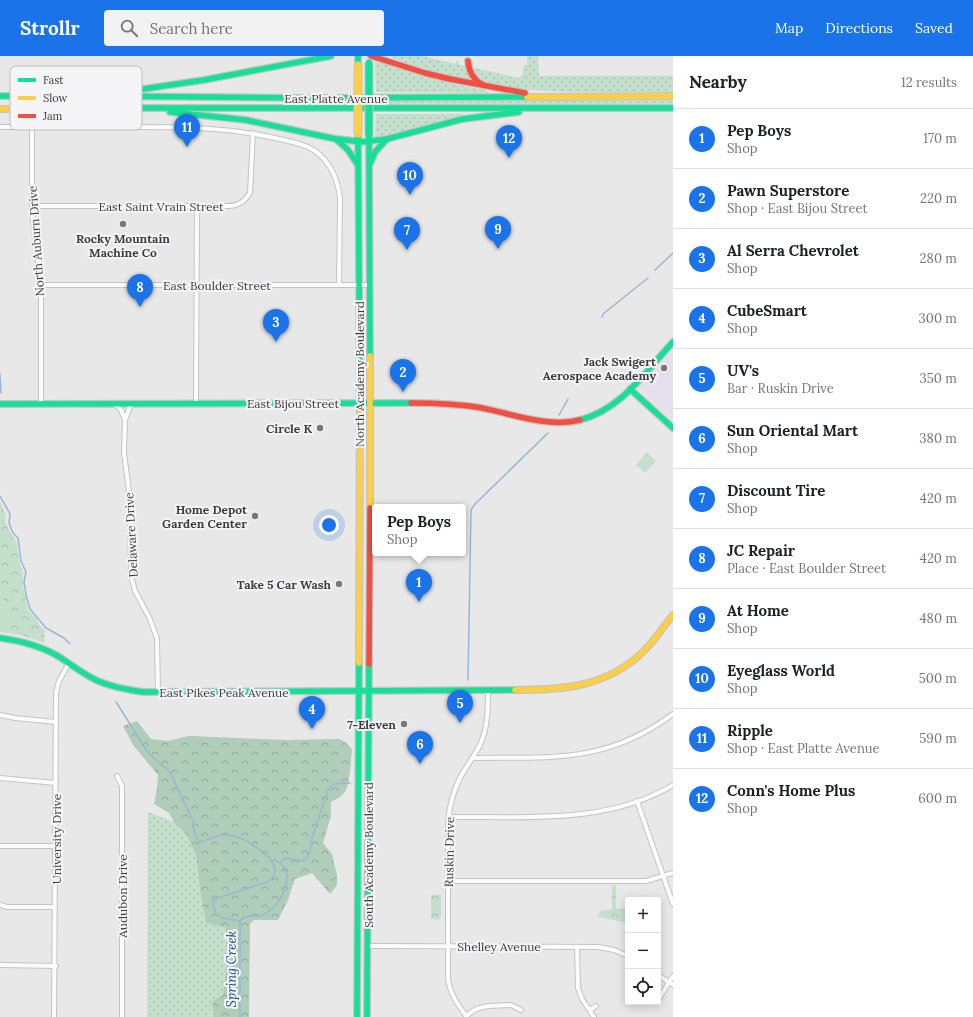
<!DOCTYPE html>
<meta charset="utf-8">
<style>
:root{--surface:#fff;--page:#f2f2f2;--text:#202124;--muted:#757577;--line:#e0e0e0;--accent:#1a73e8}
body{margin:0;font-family:Lora,serif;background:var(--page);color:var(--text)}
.controls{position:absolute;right:12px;bottom:12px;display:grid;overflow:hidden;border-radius:4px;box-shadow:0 2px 10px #0003}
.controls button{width:36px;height:36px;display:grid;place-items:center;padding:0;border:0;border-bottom:1px solid var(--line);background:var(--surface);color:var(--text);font:20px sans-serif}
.you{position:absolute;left:329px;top:469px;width:14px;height:14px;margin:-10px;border:3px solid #fff;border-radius:50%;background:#1a73e8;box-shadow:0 0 0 6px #1a73e833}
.badge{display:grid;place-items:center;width:26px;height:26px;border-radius:50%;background:var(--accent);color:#fff;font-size:13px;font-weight:700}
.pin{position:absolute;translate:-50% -33px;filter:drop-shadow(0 1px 2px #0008)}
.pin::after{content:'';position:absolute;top:21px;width:14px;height:12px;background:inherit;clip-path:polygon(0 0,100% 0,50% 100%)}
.popup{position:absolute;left:372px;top:448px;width:94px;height:52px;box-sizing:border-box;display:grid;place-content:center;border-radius:4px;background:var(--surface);filter:drop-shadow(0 1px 3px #0005);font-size:13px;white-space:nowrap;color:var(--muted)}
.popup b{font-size:15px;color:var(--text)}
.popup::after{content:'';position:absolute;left:50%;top:100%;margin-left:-8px;border:8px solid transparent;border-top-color:var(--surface)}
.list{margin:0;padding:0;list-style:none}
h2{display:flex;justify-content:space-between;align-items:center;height:52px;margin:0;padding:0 16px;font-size:17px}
h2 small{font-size:13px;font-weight:400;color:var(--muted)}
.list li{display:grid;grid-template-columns:26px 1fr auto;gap:12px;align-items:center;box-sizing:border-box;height:60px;padding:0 16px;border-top:1px solid var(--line)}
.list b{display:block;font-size:15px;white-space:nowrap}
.list p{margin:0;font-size:13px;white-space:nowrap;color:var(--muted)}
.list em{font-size:13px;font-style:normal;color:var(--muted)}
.icon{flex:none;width:22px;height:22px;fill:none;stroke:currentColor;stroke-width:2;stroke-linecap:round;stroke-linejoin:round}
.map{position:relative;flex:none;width:673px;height:961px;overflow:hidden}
header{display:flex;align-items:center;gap:24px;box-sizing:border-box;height:56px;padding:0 20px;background:var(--accent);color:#fff}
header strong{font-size:19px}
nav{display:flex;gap:22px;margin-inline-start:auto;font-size:14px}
.search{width:280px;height:36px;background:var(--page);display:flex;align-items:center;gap:10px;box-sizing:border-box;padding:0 14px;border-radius:4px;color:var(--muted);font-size:15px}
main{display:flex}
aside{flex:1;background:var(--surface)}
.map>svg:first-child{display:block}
.education{fill:#e6e0ec}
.grass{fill:url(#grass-dots)}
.forest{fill:url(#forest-crowns)}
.park{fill:url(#park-crowns)}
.pitch{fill:#c4dfcc}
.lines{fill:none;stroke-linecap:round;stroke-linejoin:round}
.stream{stroke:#9ab6d3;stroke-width:1.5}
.street-casing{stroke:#c4c4c5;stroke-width:6}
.fast-casing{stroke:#c4c4c5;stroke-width:8}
.slow-casing{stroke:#c4c4c5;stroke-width:8}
.jam-casing{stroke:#c4c4c5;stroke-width:8}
.street{stroke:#fcfcfc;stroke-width:4}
.fast{stroke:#16e098;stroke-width:5.5}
.slow{stroke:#ffcf43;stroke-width:5.5}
.jam{stroke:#f24e42;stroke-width:5.5}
.fast-bridge-casing{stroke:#c4c4c5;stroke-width:9;stroke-linecap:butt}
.slow-bridge-casing{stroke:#c4c4c5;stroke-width:9;stroke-linecap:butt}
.fast-bridge{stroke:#16e098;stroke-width:7}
.slow-bridge{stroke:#ffcf43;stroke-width:7}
.poi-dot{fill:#79797a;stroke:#f5f5f8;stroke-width:1.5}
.labels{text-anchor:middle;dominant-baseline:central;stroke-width:4;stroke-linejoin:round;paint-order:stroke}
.street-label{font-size:12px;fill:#3d3d3e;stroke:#f5f5f8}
.poi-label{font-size:12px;font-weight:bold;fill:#3d3d3e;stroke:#f5f5f8;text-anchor:end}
.water-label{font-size:13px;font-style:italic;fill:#175085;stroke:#f5f5f8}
.key{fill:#f5f5f8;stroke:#bebec0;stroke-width:1}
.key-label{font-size:11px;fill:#3d3d3e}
</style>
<header>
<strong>Strollr</strong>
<div class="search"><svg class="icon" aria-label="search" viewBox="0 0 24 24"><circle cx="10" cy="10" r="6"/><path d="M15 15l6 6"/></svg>Search here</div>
<nav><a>Map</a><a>Directions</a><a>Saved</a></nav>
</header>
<main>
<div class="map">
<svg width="673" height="961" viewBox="0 0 673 961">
<defs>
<pattern id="grass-dots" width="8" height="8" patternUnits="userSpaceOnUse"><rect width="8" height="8" fill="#c4dfcc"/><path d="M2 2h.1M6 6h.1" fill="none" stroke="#a9c0b0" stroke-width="1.8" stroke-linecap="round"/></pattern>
<pattern id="forest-crowns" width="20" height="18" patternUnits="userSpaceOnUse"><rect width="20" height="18" fill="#b0cdba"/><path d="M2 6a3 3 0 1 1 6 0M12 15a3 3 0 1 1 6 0" fill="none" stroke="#90a899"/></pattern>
<pattern id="park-crowns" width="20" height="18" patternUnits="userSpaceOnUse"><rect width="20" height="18" fill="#c4dfcc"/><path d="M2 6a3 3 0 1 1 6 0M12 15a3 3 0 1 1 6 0" fill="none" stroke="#a9c0b0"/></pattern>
</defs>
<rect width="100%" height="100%" fill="#e8e8e9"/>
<!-- education -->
<path class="education" d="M673,294V365L638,332L639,330Z"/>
<!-- grass -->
<g class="grass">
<path d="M389,0H423L455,8L456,5H458V8L519,22L523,18L524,9H527V0H538L539,20H673V36H570L533,34L500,31L436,16L400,5Z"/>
<path d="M376,5L458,29L486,34L490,37L376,36L375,6Z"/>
<path d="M673,43V50L376,51V44Z"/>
<path d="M376,58H463V60L375,82Z"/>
<path d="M148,756L174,766L186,778L196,799L199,831L206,867L225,870C230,893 226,915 223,938L212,946L214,961H147Z"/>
</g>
<!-- forest -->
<path class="forest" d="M137,665L151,683L168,685L188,680L286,684L339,683L345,686L352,693C351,703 350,730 344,737C340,742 335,744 331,746V760L323,787L332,798L337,819V829L330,838L312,817L295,823L288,844L278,864H254L250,868L249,961H214L212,946L223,938C226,915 230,893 225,871L206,867L200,835L196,799L186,778L174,766L169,757L154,748L157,733L158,719L133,689L123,670Z"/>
<!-- park -->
<g class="park">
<path d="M0,445L6,460L5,466L8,472L17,487L20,509L23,515V530L28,554L37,563L40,570L45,574L44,587L21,579L0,576Z"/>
<path d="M612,829H616V853L628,852V867L598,861L600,855L612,853Z"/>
<path d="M431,839H441V861L439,864L431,863Z"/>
</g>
<!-- pitch -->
<g class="pitch">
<path d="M647,396L656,405L645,417L636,409Z"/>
<path d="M0,528C3,534 2,538 4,544C7,555 15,561 10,573L0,571Z"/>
</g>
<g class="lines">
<!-- stream -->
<g class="stream">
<path d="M655,214L673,197"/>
<path d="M602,261L603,258L648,222"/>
<path d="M0,318L1,337"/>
<path d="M559,359L568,343"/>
<path d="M0,440L10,458L9,467L13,477L18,482L21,505L26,516L24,526L26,539L30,553L46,572L64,582L70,588"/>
<path d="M468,624L471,454L475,448L548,377"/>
<path d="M116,646L149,698L170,716L193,765L195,779L199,786C210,784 218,777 229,779C243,781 277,800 275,817C274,821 270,824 267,826L215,843L213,848L216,858L222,862L240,865"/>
<path d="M240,865C246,857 255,862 263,859C278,852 290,831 286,815C285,812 282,809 280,807L285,802L302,805L307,802L310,794L312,782L328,734L334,728L350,727"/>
<path d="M240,865V961"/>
</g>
<defs>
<g id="street">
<path d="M0,71C43,71 87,71 130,71C179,71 227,71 275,82C288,85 303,87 315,95C330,105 338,124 340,142L339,229"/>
<path d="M32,71V157L41,227V347"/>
<path d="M32,150H228C238,150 244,146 250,137L253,77"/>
<path d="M41,229H369"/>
<path d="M196,347L197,150"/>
<path d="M114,348L121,354L125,364L124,397L130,443L131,520L135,535L149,561L157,582L158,637"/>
<path d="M125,364L131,348"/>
<path d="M0,659L15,662L56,666"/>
<path d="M472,702C550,701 606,708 673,658"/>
<path d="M117,720L122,730V961"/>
<path d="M0,722L56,727"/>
<path d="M637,745L673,848"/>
<path d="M449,761C523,760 607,769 673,729"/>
<path d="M0,790H56"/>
<path d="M448,825H646L673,817"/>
<path d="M0,849L7,851H55"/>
<path d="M368,890L598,891L614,894L628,900"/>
<path d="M577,891L578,932L582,943L594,961"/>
<path d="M0,909L56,910"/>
<path d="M658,919L673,929"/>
<path d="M658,944L673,920"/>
<path d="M590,954L596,950"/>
<path d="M466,960L476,953L488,950L511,949L521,954"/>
<path d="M54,961L56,637L59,625L69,607"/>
<path d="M467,961C458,949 450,938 448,923V768C449,751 453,735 461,720C467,710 474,700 480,689C488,671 488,653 488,634"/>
</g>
<g id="fast">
<path d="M358,0V9"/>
<path d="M116,37L204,24L331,0"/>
<path d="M0,40H96"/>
<path d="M96,40L312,42L527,41"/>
<path d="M138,52H673"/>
<path d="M170,56L246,64L336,83L348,94L358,109"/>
<path d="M358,78L360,355"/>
<path d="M369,79L370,300"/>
<path d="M338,83L362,86L387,83"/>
<path d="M370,108L375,96L387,83L463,63L519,56"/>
<path d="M630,333L673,372"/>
<path d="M0,348L411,347"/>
<path d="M580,364C622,353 645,316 673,286"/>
<path d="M0,582C22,585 42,590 61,602C73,610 85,619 98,625C112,631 128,634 143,636L515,634"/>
<path d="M357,961L359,607"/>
<path d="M367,961L369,608"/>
</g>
<g id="slow">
<path d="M527,41L673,40"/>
<path d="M0,53L138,52"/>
<path d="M370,452V300"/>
<path d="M359,607L360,355"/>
<path d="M515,634C564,634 607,631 644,595C655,584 663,571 673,559"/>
</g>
<g id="jam">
<path d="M371,0L425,17L450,23L525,37"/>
<path d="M468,5C469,16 473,24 483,29"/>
<path d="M411,347C434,347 459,348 482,352C513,358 548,372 580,364"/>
<path d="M369,608L370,452"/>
</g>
</defs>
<!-- street casing -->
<use href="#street" class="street-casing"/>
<!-- fast casing -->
<use href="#fast" class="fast-casing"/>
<!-- slow casing -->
<use href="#slow" class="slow-casing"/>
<!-- jam casing -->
<use href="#jam" class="jam-casing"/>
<!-- street -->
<use href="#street" class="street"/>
<!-- fast -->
<use href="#fast" class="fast"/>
<!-- slow -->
<use href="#slow" class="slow"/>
<!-- jam -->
<use href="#jam" class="jam"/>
<defs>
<path id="fast-bridge" d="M369,7V79"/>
<path id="slow-bridge" d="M358,9V78"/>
</defs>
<!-- fast-bridge casing -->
<use href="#fast-bridge" class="fast-bridge-casing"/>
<!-- slow-bridge casing -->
<use href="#slow-bridge" class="slow-bridge-casing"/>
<!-- fast-bridge -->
<use href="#fast-bridge" class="fast-bridge"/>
<!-- slow-bridge -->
<use href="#slow-bridge" class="slow-bridge"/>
</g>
<!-- markers -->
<g class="poi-dot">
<circle cx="123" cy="168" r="4"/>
<circle cx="664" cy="312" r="4"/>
<circle cx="320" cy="372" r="4"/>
<circle cx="255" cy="460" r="4"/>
<circle cx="339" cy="528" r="4"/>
<circle cx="404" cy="668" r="4"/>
</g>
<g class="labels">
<!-- street labels -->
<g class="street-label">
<text x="336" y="42">East Platte Avenue</text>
<text x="161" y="150">East Saint Vrain Street</text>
<text transform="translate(36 185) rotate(-94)">North Auburn Drive</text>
<text x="217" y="229">East Boulder Street</text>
<text transform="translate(359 318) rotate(-90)">North Academy Boulevard</text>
<text x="293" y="347">East Bijou Street</text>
<text transform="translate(131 479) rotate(-93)">Delaware Drive</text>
<text x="224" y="636">East Pikes Peak Avenue</text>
<text transform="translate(56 783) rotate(-90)">University Drive</text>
<text transform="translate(449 796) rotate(-89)">Ruskin Drive</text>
<text transform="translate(368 799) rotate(-90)">South Academy Boulevard</text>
<text transform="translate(122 840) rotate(-90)">Audubon Drive</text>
<text x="499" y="890">Shelley Avenue</text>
</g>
<!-- poi labels -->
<g class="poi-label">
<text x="123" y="182" text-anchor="middle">Rocky Mountain<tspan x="123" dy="14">Machine Co</tspan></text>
<text x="656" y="305">Jack Swigert<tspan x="656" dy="14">Aerospace Academy</tspan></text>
<text x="312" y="372">Circle K</text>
<text x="247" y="453">Home Depot<tspan x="247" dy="14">Garden Center</tspan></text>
<text x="331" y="528">Take 5 Car Wash</text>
<text x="396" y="668">7-Eleven</text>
</g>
<!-- water labels -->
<g class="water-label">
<text transform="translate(231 913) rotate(-90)">Spring Creek</text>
</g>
</g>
<!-- legend -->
<rect x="10" y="10" width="132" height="64" rx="6" class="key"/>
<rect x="18" y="22" width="18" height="4" fill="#16e098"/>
<rect x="18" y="40" width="18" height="4" fill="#ffcf43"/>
<rect x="18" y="58" width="18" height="4" fill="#f24e42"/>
<g class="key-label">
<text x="43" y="28">Fast</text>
<text x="43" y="46">Slow</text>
<text x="43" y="64">Jam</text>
</g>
</svg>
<div class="controls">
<button>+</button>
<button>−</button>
<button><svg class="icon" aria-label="locate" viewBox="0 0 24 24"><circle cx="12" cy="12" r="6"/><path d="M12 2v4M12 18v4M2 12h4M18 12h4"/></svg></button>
</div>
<div class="you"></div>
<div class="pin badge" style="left:419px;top:546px">1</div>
<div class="popup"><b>Pep Boys</b>Shop</div>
<div class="pin badge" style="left:403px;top:336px">2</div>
<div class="pin badge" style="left:276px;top:286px">3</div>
<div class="pin badge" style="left:312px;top:673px">4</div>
<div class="pin badge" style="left:460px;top:667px">5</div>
<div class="pin badge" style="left:420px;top:708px">6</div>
<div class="pin badge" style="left:407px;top:194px">7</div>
<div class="pin badge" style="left:140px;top:251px">8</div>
<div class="pin badge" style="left:498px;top:193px">9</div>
<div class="pin badge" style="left:410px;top:139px">10</div>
<div class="pin badge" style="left:187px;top:91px">11</div>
<div class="pin badge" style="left:509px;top:102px">12</div>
</div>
<aside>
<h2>Nearby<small>12 results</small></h2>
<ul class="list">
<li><span class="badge">1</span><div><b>Pep Boys</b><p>Shop</p></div><em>170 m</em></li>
<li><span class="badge">2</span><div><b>Pawn Superstore</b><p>Shop · East Bijou Street</p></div><em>220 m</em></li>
<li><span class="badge">3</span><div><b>Al Serra Chevrolet</b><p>Shop</p></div><em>280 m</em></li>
<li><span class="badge">4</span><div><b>CubeSmart</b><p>Shop</p></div><em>300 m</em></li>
<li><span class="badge">5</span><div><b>UV's</b><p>Bar · Ruskin Drive</p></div><em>350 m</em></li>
<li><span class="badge">6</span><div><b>Sun Oriental Mart</b><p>Shop</p></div><em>380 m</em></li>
<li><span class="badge">7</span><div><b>Discount Tire</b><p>Shop</p></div><em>420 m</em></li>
<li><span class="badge">8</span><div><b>JC Repair</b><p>Place · East Boulder Street</p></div><em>420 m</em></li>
<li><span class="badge">9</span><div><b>At Home</b><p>Shop</p></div><em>480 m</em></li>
<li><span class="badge">10</span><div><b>Eyeglass World</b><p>Shop</p></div><em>500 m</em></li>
<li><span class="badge">11</span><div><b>Ripple</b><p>Shop · East Platte Avenue</p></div><em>590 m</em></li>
<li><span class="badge">12</span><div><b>Conn's Home Plus</b><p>Shop</p></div><em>600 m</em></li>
</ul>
</aside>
</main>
